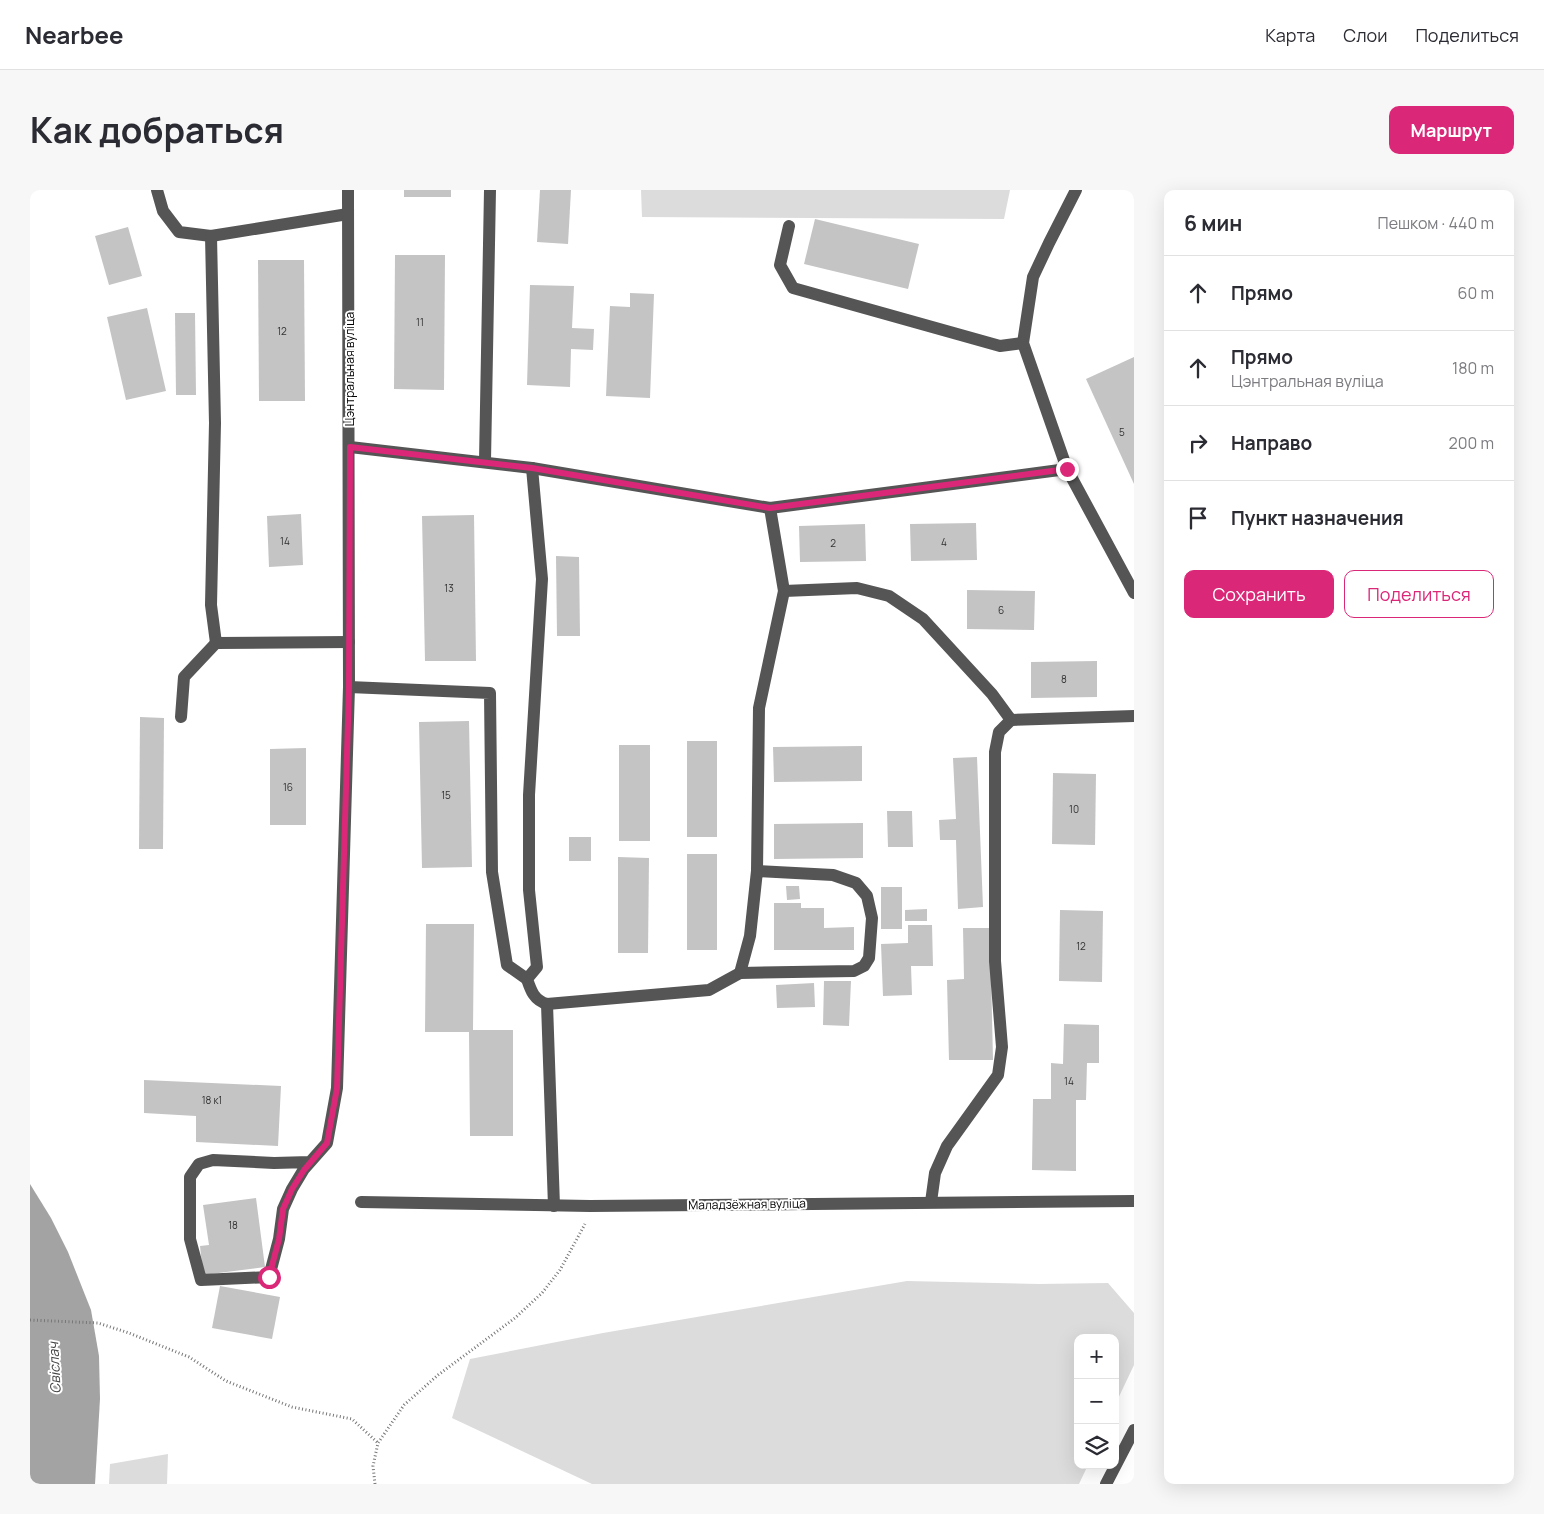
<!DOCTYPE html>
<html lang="ru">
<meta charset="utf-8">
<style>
:root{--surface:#fff;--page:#f7f7f7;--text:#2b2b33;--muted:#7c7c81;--line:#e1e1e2;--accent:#db2777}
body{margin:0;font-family:Manrope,sans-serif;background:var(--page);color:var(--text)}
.controls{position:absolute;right:15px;bottom:15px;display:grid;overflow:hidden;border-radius:10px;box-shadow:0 5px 20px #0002}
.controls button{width:45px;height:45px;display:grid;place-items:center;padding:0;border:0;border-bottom:1px solid var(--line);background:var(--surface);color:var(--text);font:25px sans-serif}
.stop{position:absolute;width:15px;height:15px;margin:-11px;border:4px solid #db2777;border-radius:50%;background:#fff}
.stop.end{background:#db2777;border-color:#fff;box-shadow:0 1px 5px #0008}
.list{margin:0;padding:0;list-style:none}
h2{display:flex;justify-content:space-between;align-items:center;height:65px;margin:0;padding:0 20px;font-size:21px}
h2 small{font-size:16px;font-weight:400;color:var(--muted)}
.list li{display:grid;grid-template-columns:32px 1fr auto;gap:15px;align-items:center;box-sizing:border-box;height:75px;padding:0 20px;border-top:1px solid var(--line)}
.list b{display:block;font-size:19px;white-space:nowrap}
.list p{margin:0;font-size:16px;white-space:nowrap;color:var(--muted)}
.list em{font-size:16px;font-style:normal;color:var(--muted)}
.actions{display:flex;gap:10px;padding:15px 20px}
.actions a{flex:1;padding:11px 0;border:1px solid var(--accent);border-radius:10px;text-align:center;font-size:18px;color:var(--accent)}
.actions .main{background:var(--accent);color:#fff}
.icon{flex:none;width:28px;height:28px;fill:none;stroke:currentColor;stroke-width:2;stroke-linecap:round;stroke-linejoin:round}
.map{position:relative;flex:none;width:1104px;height:1294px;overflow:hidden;border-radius:10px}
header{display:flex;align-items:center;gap:30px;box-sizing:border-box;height:70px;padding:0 25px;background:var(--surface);border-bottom:1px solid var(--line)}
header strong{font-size:24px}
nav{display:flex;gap:28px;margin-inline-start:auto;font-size:18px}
.intro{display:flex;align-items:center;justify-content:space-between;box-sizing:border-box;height:120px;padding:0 30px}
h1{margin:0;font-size:35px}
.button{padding:12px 22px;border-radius:10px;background:var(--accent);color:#fff;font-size:18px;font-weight:700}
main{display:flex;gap:30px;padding:0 30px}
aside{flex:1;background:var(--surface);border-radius:10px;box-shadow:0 5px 20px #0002}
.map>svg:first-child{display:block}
.green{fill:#dcdcdc}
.water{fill:#a3a3a3}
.building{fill:#c4c4c4}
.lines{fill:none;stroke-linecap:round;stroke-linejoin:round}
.path{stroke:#777;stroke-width:3;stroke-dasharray:1 2.5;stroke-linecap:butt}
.minor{stroke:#555;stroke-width:12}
.route{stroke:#db2777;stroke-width:6}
.labels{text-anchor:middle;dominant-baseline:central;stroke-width:4;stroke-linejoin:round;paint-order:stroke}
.number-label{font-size:10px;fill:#313131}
.street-label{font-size:12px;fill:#000;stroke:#fff}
.water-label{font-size:14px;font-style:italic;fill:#444;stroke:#fff}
</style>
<header>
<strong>Nearbee</strong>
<nav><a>Карта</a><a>Слои</a><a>Поделиться</a></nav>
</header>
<div class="intro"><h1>Как добраться</h1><a class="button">Маршрут</a></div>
<main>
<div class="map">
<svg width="1104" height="1294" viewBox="0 0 1104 1294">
<rect width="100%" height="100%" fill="#fff"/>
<!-- green -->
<g class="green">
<path d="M611,0H980L974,29L612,27Z"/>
<path d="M877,1091L1009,1094L1078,1093L1104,1123V1175L1085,1215V1148H1048V1275H1058L1049,1294H562L422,1228L440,1169L573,1143Z"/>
<path d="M138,1264L137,1294H79L80,1274Z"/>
</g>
<!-- water -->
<path class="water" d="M0,994L21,1028L38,1062L61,1120L69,1166L70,1209L65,1294H0Z"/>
<!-- building -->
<g class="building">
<rect x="374" y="0" width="47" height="7"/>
<path d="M510,0H541L538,54L507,52Z"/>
<path d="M785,29L889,54L878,99L774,74Z"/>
<path d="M98,37L112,86L79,95L65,46Z"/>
<path d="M365,65H415L414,200L364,199Z"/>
<path d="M228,70H274L275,211H229Z"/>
<path d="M500,95L544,96L542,138L564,139L563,160L541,159L540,197L497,195Z"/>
<path d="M600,103L624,104L620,208L576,206L580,116L600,117Z"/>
<path d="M117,118L136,201L96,210L77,127Z"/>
<path d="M145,123H165L166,205H146Z"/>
<path d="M1104,167V294L1056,189Z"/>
<path d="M271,324L273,375L239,377L237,326Z"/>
<path d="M444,325L446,471H395L392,326Z"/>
<path d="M946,333L947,370L881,371L880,334Z"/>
<path d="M835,334L836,371L770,372L769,336Z"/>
<path d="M526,366L549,367L550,446H527Z"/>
<path d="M937,400L1005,401L1004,440L937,439Z"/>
<path d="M1067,471V507L1001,508V472Z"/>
<path d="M110,527L134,528L133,659H109Z"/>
<path d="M439,531L442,677L392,678L389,532Z"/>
<rect x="657" y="551" width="30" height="96"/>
<rect x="589" y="555" width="31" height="96"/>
<path d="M832,556V591L744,592L743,557Z"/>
<path d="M276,558V635H240V559Z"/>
<path d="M947,567L953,717L928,719L926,650H910L909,630L926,629L923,568Z"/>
<path d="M1023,583L1066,584L1065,655L1022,654Z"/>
<path d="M857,621H882L883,657H858Z"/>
<path d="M833,633V668L744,669V634Z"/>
<rect x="539" y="647" width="22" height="24"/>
<rect x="657" y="664" width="30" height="96"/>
<path d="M588,667L619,668L618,763H588Z"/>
<path d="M756,696H769L770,709L757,710Z"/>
<rect x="851" y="697" width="21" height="42"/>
<path d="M744,713H771V718H794V738L824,737V760H744Z"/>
<path d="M897,719V731H875V720Z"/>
<path d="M1030,720L1073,721L1072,792L1029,791Z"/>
<path d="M396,734H444L443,840H483V946H440L439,842H395Z"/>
<path d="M878,735H902L903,776H881L882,805L853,806L851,754L878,753Z"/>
<path d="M933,738H960L963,870H919L917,790L934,789Z"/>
<path d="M794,791H821L819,836L793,835Z"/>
<path d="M784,793L785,817L747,818L746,795Z"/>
<path d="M1034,834L1069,835V873H1057L1056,910H1046V981L1002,980L1003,909H1021V873L1033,874Z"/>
<path d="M114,890L251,896L248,956L166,952V926L114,923Z"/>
<path d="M226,1008L235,1077L173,1085L170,1056L179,1055L173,1015Z"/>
<path d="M190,1096L250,1107L242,1149L182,1138Z"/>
</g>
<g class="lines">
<!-- path -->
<g class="path">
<path d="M0,1130L68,1133L99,1143L159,1167L196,1191L262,1217L322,1229L348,1253"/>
<path d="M345,1294L343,1276L348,1253L374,1215L408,1185L485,1128L512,1103L530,1080L555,1034"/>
</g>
<!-- minor -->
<g class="minor">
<path d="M127,0L133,21L149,42L181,46L318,24"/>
<path d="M1046,0L1019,53L1003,87L993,153L1037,279L1104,403"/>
<path d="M759,36L750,75L763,98L970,156L993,153"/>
<path d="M181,46L185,233L181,415L186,453"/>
<path d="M320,257L502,278L740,318L1037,279"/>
<path d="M455,271L460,0"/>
<path d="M502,278L512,389L499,605V700L507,777L497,789C501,801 504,810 517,814L679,800L710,783L720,746L727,681L729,518L754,401L740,318"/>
<path d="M754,401L827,398L859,406L893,429L962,504L981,530L1104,526"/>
<path d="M319,497L460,503L462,682L477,775L497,789"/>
<path d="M151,527L154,487L186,453L319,452"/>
<path d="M710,783L824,781L834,776L839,768L842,728L837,706L826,693L803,685L727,681"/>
<path d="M517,814L524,1016"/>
<path d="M280,972L244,973L183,970L169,974L160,987V1049L171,1090L239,1087L249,1049L253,1019L262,999L274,979L297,953L307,898L319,497L318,0"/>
<path d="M331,1012L560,1016L1104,1011"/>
<path d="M901,1012L905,983L917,956L968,885L972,857L965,771V562L969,542L981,530"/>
<path d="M1076,1294L1104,1240"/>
</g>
</g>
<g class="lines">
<!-- route -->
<path class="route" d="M239,1087L249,1049L253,1019L262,999L274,980L297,953L307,898L319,497L320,257L502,278L740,318L1037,279"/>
</g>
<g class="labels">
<!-- number labels -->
<g class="number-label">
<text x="390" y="132">11</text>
<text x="252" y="141">12</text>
<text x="1092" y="242">5</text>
<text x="255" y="351">14</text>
<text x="914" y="352">4</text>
<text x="803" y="353">2</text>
<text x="419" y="398">13</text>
<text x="971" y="420">6</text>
<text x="1034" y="489">8</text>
<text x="258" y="597">16</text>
<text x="416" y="605">15</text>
<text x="1044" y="619">10</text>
<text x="1051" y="756">12</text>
<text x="1039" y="891">14</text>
<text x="182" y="910">18 к1</text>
<text x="203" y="1035">18</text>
</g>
<!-- street labels -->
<g class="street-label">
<text transform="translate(319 179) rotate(-90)">Цэнтральная вуліца</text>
<text transform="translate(717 1014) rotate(-1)">Маладзёжная вуліца</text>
</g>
<!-- water labels -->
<g class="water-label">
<text transform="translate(24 1178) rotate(-93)">Свіслач</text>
</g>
</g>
</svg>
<div class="controls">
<button>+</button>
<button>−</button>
<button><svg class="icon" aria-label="layers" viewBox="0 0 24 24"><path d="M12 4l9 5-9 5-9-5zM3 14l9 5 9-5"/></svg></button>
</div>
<div class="stop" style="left:239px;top:1087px"></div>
<div class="stop end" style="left:1037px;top:279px"></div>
</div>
<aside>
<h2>6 мин<small>Пешком · 440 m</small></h2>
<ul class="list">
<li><svg class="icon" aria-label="ahead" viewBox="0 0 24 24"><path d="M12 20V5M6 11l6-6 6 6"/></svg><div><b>Прямо</b></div><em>60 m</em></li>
<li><svg class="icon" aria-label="ahead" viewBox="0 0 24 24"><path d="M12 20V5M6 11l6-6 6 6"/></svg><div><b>Прямо</b><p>Цэнтральная вуліца</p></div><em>180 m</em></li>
<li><svg class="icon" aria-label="right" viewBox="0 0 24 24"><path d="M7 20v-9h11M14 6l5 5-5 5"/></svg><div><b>Направо</b></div><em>200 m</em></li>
<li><svg class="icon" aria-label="arrive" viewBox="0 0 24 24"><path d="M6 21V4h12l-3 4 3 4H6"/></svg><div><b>Пункт назначения</b></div></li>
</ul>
<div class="actions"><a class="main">Сохранить</a><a>Поделиться</a></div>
</aside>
</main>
